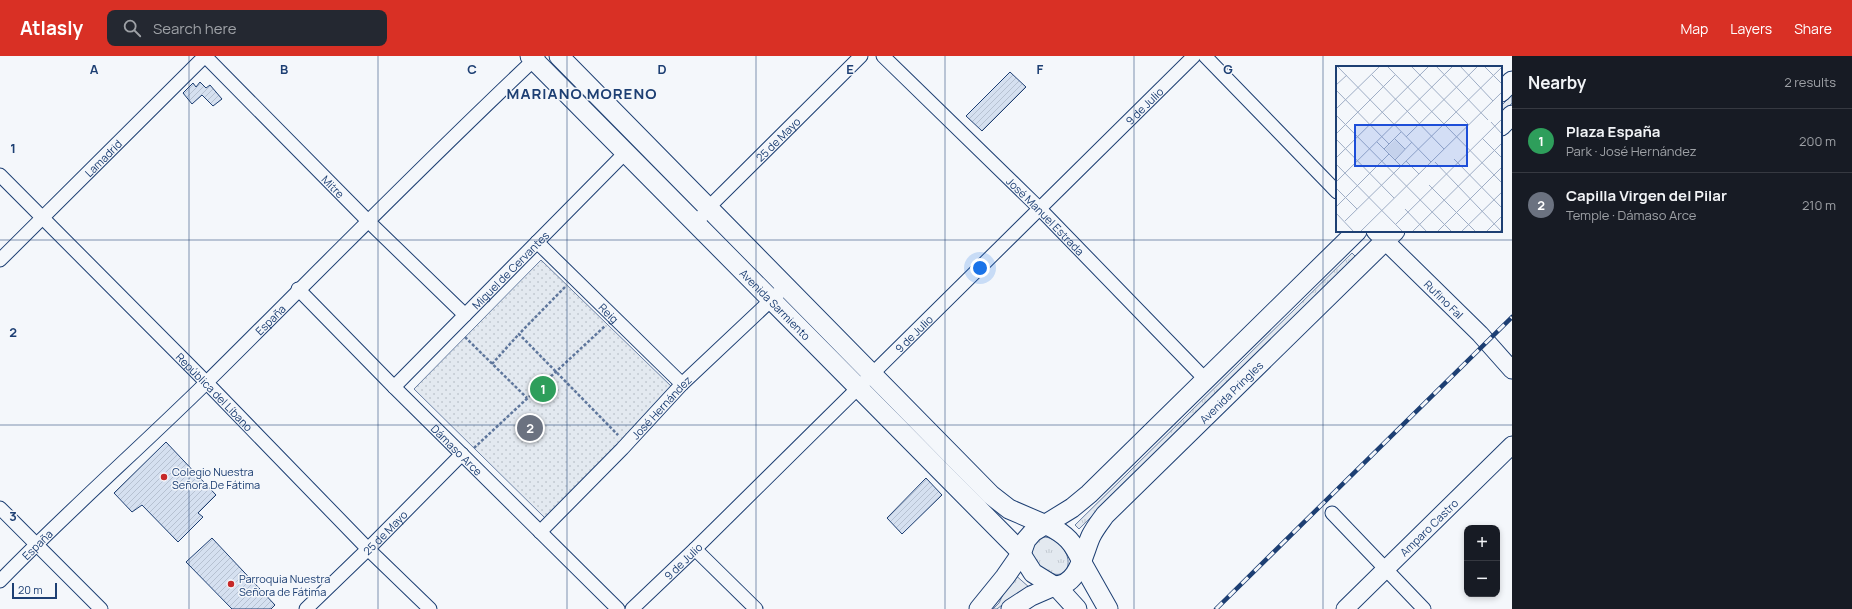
<!DOCTYPE html>
<meta charset="utf-8">
<style>
:root{--surface:#171b24;--page:#242831;--text:#f1f3f6;--muted:#9ea1a6;--line:#363941;--accent:#d93025}
body{margin:0;font-family:Manrope,sans-serif;background:var(--page);color:var(--text)}
.controls{position:absolute;right:12px;bottom:12px;display:grid;overflow:hidden;border-radius:8px;box-shadow:0 2px 6px #0003}
.controls button{width:36px;height:36px;display:grid;place-items:center;padding:0;border:0;border-bottom:1px solid var(--line);background:var(--surface);color:var(--text);font:20px sans-serif}
.scale{position:absolute;left:12px;bottom:10px;width:45px;box-sizing:border-box;padding-left:4px;border:2px solid #1d3f73;border-top:0;font-size:11px;line-height:14px;white-space:nowrap;color:#1d3f73;-webkit-text-stroke:3px #f4f7fb;paint-order:stroke}
.you{position:absolute;left:980px;top:212px;width:14px;height:14px;margin:-10px;border:3px solid #fff;border-radius:50%;background:#1a73e8;box-shadow:0 0 0 6px #1a73e833}
.badge{display:grid;place-items:center;width:26px;height:26px;border-radius:50%;background:var(--accent);color:#fff;font-size:13px;font-weight:700}
.pin{position:absolute;translate:-50% -50%;border:2px solid #fff;box-shadow:0 1px 4px #0006}
.list{margin:0;padding:0;list-style:none}
h2{display:flex;justify-content:space-between;align-items:center;height:52px;margin:0;padding:0 16px;font-size:17px}
h2 small{font-size:13px;font-weight:400;color:var(--muted)}
.list li{display:grid;grid-template-columns:26px 1fr auto;gap:12px;align-items:center;box-sizing:border-box;height:64px;padding:0 16px;border-top:1px solid var(--line)}
.list b{display:block;font-size:15px;white-space:nowrap}
.list p{margin:0;font-size:13px;white-space:nowrap;color:var(--muted)}
.list em{font-size:13px;font-style:normal;color:var(--muted)}
.icon{flex:none;width:22px;height:22px;fill:none;stroke:currentColor;stroke-width:2;stroke-linecap:round;stroke-linejoin:round}
.map{position:relative;flex:none;width:1512px;height:553px;overflow:hidden}
header{display:flex;align-items:center;gap:24px;box-sizing:border-box;height:56px;padding:0 20px;background:var(--accent);color:#fff}
header strong{font-size:19px}
nav{display:flex;gap:22px;margin-inline-start:auto;font-size:14px}
.search{width:280px;height:36px;background:var(--page);display:flex;align-items:center;gap:10px;box-sizing:border-box;padding:0 14px;border-radius:8px;color:var(--muted);font-size:15px}
main{display:flex}
aside{flex:1;background:var(--surface)}
.map>svg:first-child{display:block}
.grass{fill:url(#grass-tufts);stroke:#687fa3}
.park{fill:url(#park-dots);stroke:#687fa3}
.building{fill:url(#building-hatch);stroke:#1d3f73}
.lines{fill:none;stroke-linecap:round;stroke-linejoin:round}
.minor-casing{stroke:#1d3f73;stroke-width:15}
.tertiary-casing{stroke:#1d3f73;stroke-width:19}
.secondary-casing{stroke:#1d3f73;stroke-width:21}
.path{stroke:#5e769c;stroke-width:2.5;stroke-dasharray:3 2;stroke-linecap:butt}
.minor{stroke:#f4f7fb;stroke-width:13}
.tertiary{stroke:#f4f7fb;stroke-width:17}
.secondary{stroke:#f4f7fb;stroke-width:19}
.rail-casing{stroke:#1d3f73;stroke-width:4.5}
.rail{stroke:#f4f7fb;stroke-width:3;stroke-dasharray:9;stroke-linecap:butt}
.grid{fill:none;stroke:#1d3f73;stroke-width:1;stroke-opacity:0.55}
.poi-dot{fill:#c62828;stroke:#f4f7fb;stroke-width:1.5}
.labels{text-anchor:middle;dominant-baseline:central;stroke-width:3;stroke-linejoin:round;paint-order:stroke}
.street-label{font-size:11px;fill:#1d3f73;stroke:#f4f7fb}
.poi-label{font-size:11px;fill:#1d3f73;stroke:#f4f7fb;text-anchor:start}
.district-label{font-size:15px;font-weight:bold;letter-spacing:1px;fill:#1d3f73;stroke:#f4f7fb}
.inset-road{fill:none;stroke:#9eadc5;stroke-width:1}
.view{fill:#1d4ed8;fill-opacity:0.15;stroke:#1d4ed8;stroke-width:2}
.inset-edge{fill:none;stroke:#1d3f73;stroke-width:2}
.grid-label{font-size:13px;text-anchor:middle;font-weight:bold;fill:#1d3f73;stroke:#f4f7fb;stroke-width:3;stroke-linejoin:round;paint-order:stroke}
</style>
<header>
<strong>Atlasly</strong>
<div class="search"><svg class="icon" aria-label="search" viewBox="0 0 24 24"><circle cx="10" cy="10" r="6"/><path d="M15 15l6 6"/></svg>Search here</div>
<nav><a>Map</a><a>Layers</a><a>Share</a></nav>
</header>
<main>
<div class="map">
<svg width="1512" height="553" viewBox="0 0 1512 553">
<defs>
<pattern id="grass-tufts" width="24" height="20" patternUnits="userSpaceOnUse"><rect width="24" height="20" fill="#e3e9f0"/><path d="M3 7l-1-3M5 7V3M7 7l1-3M15 17l-1-3M17 17v-4M19 17l1-3" fill="none" stroke="#c2c9d1"/></pattern>
<pattern id="park-dots" width="8" height="8" patternUnits="userSpaceOnUse"><rect width="8" height="8" fill="#e3e9f0"/><path d="M2 2h.1M6 6h.1" fill="none" stroke="#c2c9d1" stroke-width="1.8" stroke-linecap="round"/></pattern>
<pattern id="building-hatch" width="6" height="6" patternUnits="userSpaceOnUse"><rect width="6" height="6" fill="#d5e0f0"/><path d="M-1 1l2-2M0 6l6-6M5 7l2-2" fill="none" stroke="#b6c1d1"/></pattern>
</defs>
<rect width="100%" height="100%" fill="#f4f7fb"/>
<!-- grass -->
<g class="grass">
<path d="M559,11L687,142L684,144L556,14Z"/>
<path d="M1512,39V47L1501,59V50Z"/>
<path d="M1352,197L1356,201L1079,473L1075,469Z"/>
<path d="M1042,481C1051,481 1055,484 1061,490C1074,503 1069,526 1048,516C1041,513 1035,505 1031,499L1035,484Z"/>
<path d="M1013,517L1030,532L1002,549L997,553H993L999,547Z"/>
</g>
<!-- park -->
<path class="park" d="M541,204L673,332L545,462L414,333Z"/>
<!-- building -->
<g class="building">
<path d="M1010,16L1026,31L982,75L966,60Z"/>
<path d="M200,26L206,32L210,29L222,43L213,50L202,39L192,48L183,37L193,27L196,31Z"/>
<path d="M166,386L216,439L198,457L203,461L178,486L142,449L132,456L114,437Z"/>
<path d="M926,422L942,439L902,478L887,462Z"/>
<path d="M212,482L275,549L271,553H232L186,506Z"/>
</g>
<g class="lines">
<defs>
<g id="minor">
<path id="s1" d="M205,0L367,164L465,259"/>
<path id="s2" d="M883,0L1039,152L1205,323"/>
<path d="M1205,0L1337,136"/>
<path id="s3" d="M0,119L206,326L368,493L430,553"/>
<path id="s4" d="M696,168L708,152L861,0"/>
<path id="s5" d="M537,186L682,328"/>
<path id="s6" d="M0,204L205,0"/>
<path id="s7" d="M298,233L394,331L618,553"/>
<path id="s8" d="M394,331L626,96"/>
<path d="M0,452L101,553"/>
<path d="M1332,457L1424,553"/>
<path id="s9" d="M540,476L622,393L682,328L786,230"/>
<path d="M695,493L756,553"/>
<path id="s10" d="M0,525C67,456 139,393 207,326C317,217 425,106 538,0"/>
<path id="s11" d="M306,553L368,493L462,398"/>
<path id="s12" d="M632,553L695,493L1194,0"/>
</g>
<g id="tertiary">
<path id="s13" d="M1375,175L1480,278L1512,314"/>
<path id="s14" d="M1345,553L1512,389"/>
</g>
<g id="secondary">
<path id="s15" d="M530,0L1021,496"/>
<path d="M559,0L991,439L1009,453L1046,469"/>
<path d="M1501,36L1512,25"/>
<path d="M1501,70L1512,59"/>
<path d="M1047,469C1067,479 1073,486 1082,506"/>
<path id="s16" d="M1021,498L1033,517L1054,530C1079,530 1083,497 1091,480C1095,472 1100,466 1105,459L1395,175"/>
<path d="M1082,507L1108,553"/>
<path d="M1056,530L1077,553"/>
<path d="M979,553L1005,521L1021,498L1026,484L1033,476L1072,452L1089,438L1357,175"/>
<path d="M1011,553L1031,540L1054,530"/>
</g>
</defs>
<!-- minor casing -->
<use href="#minor" class="minor-casing"/>
<!-- tertiary casing -->
<use href="#tertiary" class="tertiary-casing"/>
<!-- secondary casing -->
<use href="#secondary" class="secondary-casing"/>
<!-- path -->
<g class="path">
<path d="M565,231L519,278L618,379"/>
<path d="M465,281L527,342"/>
<path d="M492,308L519,278"/>
<path d="M474,392L605,270"/>
</g>
<!-- minor -->
<use href="#minor" class="minor"/>
<!-- tertiary -->
<use href="#tertiary" class="tertiary"/>
<!-- secondary -->
<use href="#secondary" class="secondary"/>
<defs>
<path id="rail" d="M1216,553L1512,261"/>
</defs>
<!-- rail casing -->
<use href="#rail" class="rail-casing"/>
<!-- rail -->
<use href="#rail" class="rail"/>
</g>
<!-- grid -->
<path class="grid" d="M189,0V553M378,0V553M567,0V553M756,0V553M945,0V553M1134,0V553M1323,0V553M0,184H1512M0,369H1512"/>
<!-- markers -->
<g class="poi-dot">
<circle cx="164" cy="421" r="4"/>
<circle cx="231" cy="528" r="4"/>
</g>
<g class="labels">
<!-- street labels -->
<g class="street-label">
<text stroke="none"><textPath href="#s12" startOffset="718">9 de Julio</textPath></text>
<text stroke="none"><textPath href="#s4" startOffset="118">25 de Mayo</textPath></text>
<text stroke="none"><textPath href="#s6" startOffset="145">Lamadrid</textPath></text>
<text stroke="none"><textPath href="#s1" startOffset="183">Mitre</textPath></text>
<text stroke="none"><textPath href="#s2" startOffset="228">José Manuel Estrada</textPath></text>
<text stroke="none"><textPath href="#s8" startOffset="165">Miguel de Cervantes</textPath></text>
<text stroke="none"><textPath href="#s13" startOffset="97">Rufino Fal</textPath></text>
<text stroke="none"><textPath href="#s15" startOffset="349">Avenida Sarmiento</textPath></text>
<text stroke="none"><textPath href="#s5" startOffset="101">Reig</textPath></text>
<text stroke="none"><textPath href="#s10" startOffset="376">España</textPath></text>
<text stroke="none"><textPath href="#s12" startOffset="394">9 de Julio</textPath></text>
<text stroke="none"><textPath href="#s16" startOffset="315">Avenida Pringles</textPath></text>
<text stroke="none"><textPath href="#s3" startOffset="305">República del Líbano</textPath></text>
<text stroke="none"><textPath href="#s9" startOffset="174">José Hernández</textPath></text>
<text stroke="none"><textPath href="#s7" startOffset="226">Dámaso Arce</textPath></text>
<text stroke="none"><textPath href="#s14" startOffset="117">Amparo Castro</textPath></text>
<text stroke="none"><textPath href="#s11" startOffset="110">25 de Mayo</textPath></text>
<text stroke="none"><textPath href="#s10" startOffset="52">España</textPath></text>
<text stroke="none"><textPath href="#s12" startOffset="70">9 de Julio</textPath></text>
</g>
<!-- poi labels -->
<g class="poi-label">
<text x="172" y="415">Colegio Nuestra<tspan x="172" dy="13">Señora De Fátima</tspan></text>
<text x="239" y="522">Parroquia Nuestra<tspan x="239" dy="13">Señora de Fátima</tspan></text>
</g>
<!-- district labels -->
<g class="district-label">
<text x="582" y="37">MARIANO MORENO</text>
</g>
</g>
<!-- overview -->
<g transform="translate(1336 10)">
<rect width="166" height="166" fill="#f4f7fb"/>
<path d="M59,74L69,83L59,93L49,83Z" fill="#e3e9f0"/>
<path class="inset-road" d="M1,0L95,96M51,0L166,117M75,0L133,59M100,0L152,54M124,0L157,35M148,0L166,18M36,9L108,83M0,19L11,9M0,24L53,78M0,43L44,0M0,49L116,166M155,56L166,68M0,68L59,9M70,71L142,0M146,72L166,92M0,73L58,132M59,73L69,83M41,76L65,100M48,83L65,66M0,92L93,0M118,93L166,142M59,94L76,76M70,95L83,108M99,96L166,166M0,98L67,166M0,116L117,0M93,119L140,166M0,122L21,143M0,141L53,88M69,143L91,166M0,147L18,166M9,155L166,1M60,158L166,53M24,166L166,26M76,166L166,77M101,166L166,101M125,166L166,126M150,166L166,150"/>
<path class="view" d="M19,59H131V100H19Z"/>
<rect width="166" height="166" class="inset-edge"/>
</g>
<g class="grid-label">
<text x="94" y="18">A</text>
<text x="284" y="18">B</text>
<text x="472" y="18">C</text>
<text x="662" y="18">D</text>
<text x="850" y="18">E</text>
<text x="1040" y="18">F</text>
<text x="1228" y="18">G</text>
<text x="13" y="97">1</text>
<text x="13" y="281">2</text>
<text x="13" y="465">3</text>
</g>
</svg>
<div class="controls">
<button>+</button>
<button>−</button>
</div>
<div class="scale">20 m</div>
<div class="you"></div>
<div class="pin badge" style="left:543px;top:333px;background:#2e9e5b">1</div>
<div class="pin badge" style="left:530px;top:372px;background:#6b7280">2</div>
</div>
<aside>
<h2>Nearby<small>2 results</small></h2>
<ul class="list">
<li><span class="badge" style="background:#2e9e5b">1</span><div><b>Plaza España</b><p>Park · José Hernández</p></div><em>200 m</em></li>
<li><span class="badge" style="background:#6b7280">2</span><div><b>Capilla Virgen del Pilar</b><p>Temple · Dámaso Arce</p></div><em>210 m</em></li>
</ul>
</aside>
</main>
